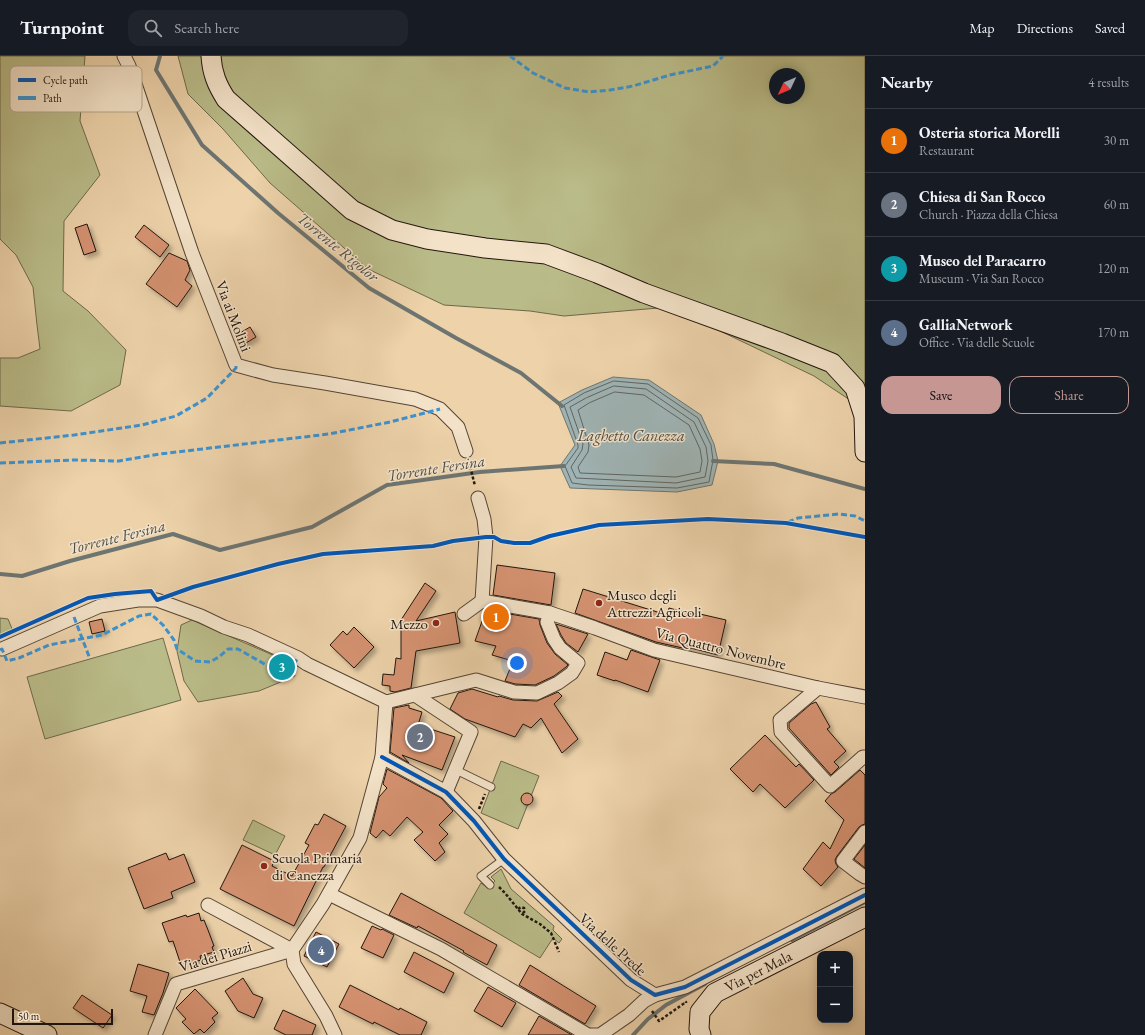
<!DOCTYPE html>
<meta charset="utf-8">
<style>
:root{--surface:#171b24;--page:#20242c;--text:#f1f3f6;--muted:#9ea1a6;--line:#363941;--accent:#c59692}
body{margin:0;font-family:"EB Garamond",serif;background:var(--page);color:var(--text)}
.controls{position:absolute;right:12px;bottom:12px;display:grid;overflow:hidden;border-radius:8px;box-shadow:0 2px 10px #0003}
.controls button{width:36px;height:36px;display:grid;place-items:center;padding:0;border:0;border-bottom:1px solid var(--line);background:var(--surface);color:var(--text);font:20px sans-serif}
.compass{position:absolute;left:769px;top:12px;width:36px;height:36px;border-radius:50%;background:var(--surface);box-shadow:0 2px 10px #0003;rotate:226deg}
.scale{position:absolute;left:12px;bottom:10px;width:101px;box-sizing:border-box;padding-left:4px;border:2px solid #22160e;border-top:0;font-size:11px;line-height:14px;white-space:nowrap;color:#22160e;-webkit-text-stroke:3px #f3e2c8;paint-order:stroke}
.you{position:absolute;left:517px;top:607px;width:14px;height:14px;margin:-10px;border:3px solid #fff;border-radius:50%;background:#1a73e8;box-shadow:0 0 0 6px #1a73e833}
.badge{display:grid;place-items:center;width:26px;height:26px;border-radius:50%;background:var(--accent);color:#fff;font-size:13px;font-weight:700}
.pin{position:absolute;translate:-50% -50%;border:2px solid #fff;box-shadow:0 1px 4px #0006}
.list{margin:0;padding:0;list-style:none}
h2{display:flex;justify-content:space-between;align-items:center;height:52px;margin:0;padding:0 16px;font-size:17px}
h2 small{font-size:13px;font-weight:400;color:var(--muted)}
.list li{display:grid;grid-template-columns:26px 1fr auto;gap:12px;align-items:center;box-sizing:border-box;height:64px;padding:0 16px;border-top:1px solid var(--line)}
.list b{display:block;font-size:15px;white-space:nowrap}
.list p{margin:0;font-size:13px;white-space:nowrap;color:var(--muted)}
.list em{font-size:13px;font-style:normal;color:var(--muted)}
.actions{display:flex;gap:8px;padding:12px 16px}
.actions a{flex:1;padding:9px 0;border:1px solid var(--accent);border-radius:12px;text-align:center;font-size:14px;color:var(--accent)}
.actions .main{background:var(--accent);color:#111}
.icon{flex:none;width:22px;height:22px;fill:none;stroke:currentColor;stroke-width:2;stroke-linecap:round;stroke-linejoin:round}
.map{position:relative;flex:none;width:865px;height:979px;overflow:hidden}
header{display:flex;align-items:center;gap:24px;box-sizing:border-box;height:56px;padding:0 20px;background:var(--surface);border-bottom:1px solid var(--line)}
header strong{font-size:19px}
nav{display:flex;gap:22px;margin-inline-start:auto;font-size:14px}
.search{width:280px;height:36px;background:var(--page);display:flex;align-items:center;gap:10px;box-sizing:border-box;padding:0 14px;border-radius:12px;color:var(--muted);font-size:15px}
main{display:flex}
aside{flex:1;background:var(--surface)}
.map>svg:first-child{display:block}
.green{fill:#b9bb88;stroke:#6e684b;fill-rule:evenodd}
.water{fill:#9fb4b5;stroke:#6d7572}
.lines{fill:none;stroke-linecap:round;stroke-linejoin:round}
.shore{stroke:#606562;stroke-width:1}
.stream{stroke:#6d7572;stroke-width:4}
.building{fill:#d59271;stroke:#22160e;filter:url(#shadow)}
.lane-casing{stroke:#554535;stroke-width:9}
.street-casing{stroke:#554535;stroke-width:15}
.secondary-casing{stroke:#22160e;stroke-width:21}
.path{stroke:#22160e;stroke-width:2.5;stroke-dasharray:3 2;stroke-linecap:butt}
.lane{stroke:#f3e2c8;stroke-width:7}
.street{stroke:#f3e2c8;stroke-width:13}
.secondary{stroke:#f3e2c8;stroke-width:19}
.quiet{stroke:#3b93d2;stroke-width:3;stroke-dasharray:6 3;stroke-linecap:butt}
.cycleway-casing{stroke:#f3e2c8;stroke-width:6}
.cycleway{stroke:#0057b8;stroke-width:4}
.poi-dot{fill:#8f2418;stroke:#f3e2c8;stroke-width:1.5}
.labels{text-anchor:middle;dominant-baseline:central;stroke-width:3;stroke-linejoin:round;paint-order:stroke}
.street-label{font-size:15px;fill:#22160e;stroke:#f3e2c8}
.poi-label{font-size:15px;fill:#22160e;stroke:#f3e2c8;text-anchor:start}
.water-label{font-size:16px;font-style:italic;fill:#4e4d48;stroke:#f3e2c8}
.key{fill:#f3e2c8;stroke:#b4a590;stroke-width:1}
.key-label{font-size:11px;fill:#22160e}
</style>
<header>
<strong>Turnpoint</strong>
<div class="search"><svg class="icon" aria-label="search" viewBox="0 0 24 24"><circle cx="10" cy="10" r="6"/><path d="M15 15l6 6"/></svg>Search here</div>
<nav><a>Map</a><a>Directions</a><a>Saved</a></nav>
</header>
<main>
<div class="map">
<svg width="865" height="979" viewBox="0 0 865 979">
<defs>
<filter id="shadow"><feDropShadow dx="3.5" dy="3.5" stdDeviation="2" flood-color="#0004"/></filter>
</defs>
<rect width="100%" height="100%" fill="#edd2aa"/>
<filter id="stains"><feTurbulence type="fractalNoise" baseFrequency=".005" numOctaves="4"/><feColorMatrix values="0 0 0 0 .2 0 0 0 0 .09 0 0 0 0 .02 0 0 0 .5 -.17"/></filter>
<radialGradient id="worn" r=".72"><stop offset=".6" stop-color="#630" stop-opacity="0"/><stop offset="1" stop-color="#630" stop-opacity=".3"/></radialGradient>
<!-- green -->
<g class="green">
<path d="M0,0H85L80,65L100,119L64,165L63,235L88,255L126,294L120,329L71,355L0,350V302H18L40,293L37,269L33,231L16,199L0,183Z"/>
<path d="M178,0H865V354L814,320L670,251L564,260L530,255L444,249L368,213L270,127L223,73L188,38ZM775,18H799V42H775Z"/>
<path d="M0,562L8,563L13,575L0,581Z"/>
<path d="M192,564L291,607L295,620L259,635L198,646L184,625L177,595L181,569Z"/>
<path d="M163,582L181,644L45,683L27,621Z"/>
<path d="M501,705L539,720L518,773L481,757Z"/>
<path d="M253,764L285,780L275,799L243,784Z"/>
<path d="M501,813L511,833L554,870L553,874L562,883L559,887L553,882L540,902L464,857L481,827L488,832L495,825L491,821Z"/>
</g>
<!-- water -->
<path class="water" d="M613,321L649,324L701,359L714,388L718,405L712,429L677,436L570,432L560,410L575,389L558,347L582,334Z"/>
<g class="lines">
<!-- shore -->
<g class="shore">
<path d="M614,325L648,328L698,362L711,389L713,404L709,426L677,432L588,429L572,427L565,410L578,392V389L564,349L584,337Z"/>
<path d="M614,330L646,333L694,366L706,391L708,405L705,421L676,427L576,422L571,411L582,394L583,388L570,351L586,342Z"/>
<path d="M615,336L644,339L689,369L700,393L702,405L700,416L676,421L580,417L578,411L588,396L589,389L578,354L589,347Z"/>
</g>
<!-- stream -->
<g class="stream">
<path d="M160,0L156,14L202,89L278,157L369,232L456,282L521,317L562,350"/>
<path d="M713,405L774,408L865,433"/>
<path d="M0,518L22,520L70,505L173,478L220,494L312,471L387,429L480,416L564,410"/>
<path d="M792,884L865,846"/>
<path d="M633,979L648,963L666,949L705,928"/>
</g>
</g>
<!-- building -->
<g class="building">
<path d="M87,168L96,195L84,199L75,172Z"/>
<path d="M144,169L169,189L160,201L135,181Z"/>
<path d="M169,197L187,205L190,214L185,224L192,230L177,251L146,228Z"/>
<path d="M250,271L256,281L241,290L235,280Z"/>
<path d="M497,509L555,517L551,549L493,539Z"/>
<path d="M425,527L436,535L416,565L455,556L460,587L416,595L411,632L395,636L390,635V630L382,629L383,618L394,619L396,602L401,603V564Z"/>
<path d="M583,533L667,559L669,552L699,560L700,558L726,564L718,599L687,591V593L656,586L575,557Z"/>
<path d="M486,554L539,563L540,569L547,587L555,598L568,609L566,611L554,620L535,629L515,628L505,625L513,605L492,599L496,590L475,585Z"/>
<path d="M102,563L105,575L92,578L89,566Z"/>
<path d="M556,568L588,578L578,596L566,587L561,579Z"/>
<path d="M354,571L374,591L354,612L330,589L343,575L347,579Z"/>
<path d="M631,594L660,604L648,636L615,624V625L597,619L605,596L627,604Z"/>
<path d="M472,633L498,641L499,640L513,644L537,645L558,636L562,640L554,648L578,683L562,697L541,662L531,672L523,668L515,681L465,663L450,653L458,637Z"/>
<path d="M816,646L830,671L827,673L846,695L834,706L839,711L831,719L789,672V667L811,648Z"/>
<path d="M409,649V652L422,656L418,669L455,681L442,714L402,699L409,707L390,696L394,652Z"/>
<path d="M765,679L796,711L799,708L814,724L785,752L760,728L753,736L730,713Z"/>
<path d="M387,713L441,742L453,755L439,769L448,778L439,787L445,796L435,805L414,784L423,776L407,761L390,780L383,774L376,782L370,777L379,741L387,732L383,728Z"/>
<path d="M860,714L865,719V768L862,769L859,771L837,800L835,804L836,808L838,811L821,830L803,813L823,786L830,793L844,764L825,745L831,738L835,736Z"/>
<circle cx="527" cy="743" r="6"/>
<path d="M324,758L346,770L324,811H323L294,870L220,833L242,789L274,805L272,810L292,820L309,789L305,787L315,768L318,769Z"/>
<path d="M865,789V812L854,803Z"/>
<path d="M166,797L169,804L184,798L195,826L171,836L173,842L144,853L128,812Z"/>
<path d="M401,837L497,889L487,909L463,896L464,895L418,870L417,872L389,859Z"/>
<path d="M199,857L201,865L204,864L208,874L214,890L212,891L214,896L200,900L201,904L191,907L190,903L180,906L173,885L169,886L162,867L186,859L187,861Z"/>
<path d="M372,870L381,874L382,873L394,879L383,902L361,892Z"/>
<path d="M316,876L339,888L327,911L304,900Z"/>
<path d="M414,896L454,917L444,937L404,916Z"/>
<path d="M138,908L169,917L163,937L154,959L142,956L147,940L130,935Z"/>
<path d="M530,909L596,950L585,968L519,929Z"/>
<path d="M243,922L253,938L263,942L254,962L238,955L225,935Z"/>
<path d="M350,929L399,954L400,952L427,966L421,979H400L374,966L373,968L339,951Z"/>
<path d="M488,931L516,947L502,971L474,955Z"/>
<path d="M195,933L218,957L212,962L215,966L204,977L200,973L194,978L182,966L186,963L176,952Z"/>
<path d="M82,939L112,959L103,972L73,952Z"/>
<path d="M283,954L316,969L312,979H286L274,973Z"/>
<path d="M539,960L572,979H528Z"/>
</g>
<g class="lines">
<defs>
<g id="lane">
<path d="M456,714L491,731"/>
<path d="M490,829L481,820L504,803"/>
</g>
<g id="street">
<path d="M124,0L129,10L192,197L236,309L273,319L325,327L415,343L440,353L458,371L466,395"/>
<path d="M478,442L484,463L486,481L482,545"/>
<path d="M464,558L482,545L550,557L595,572L654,594L818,632L865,641"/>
<path d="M2,593L100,550L138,544H157L201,560L224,571L248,579L298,602L307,608L386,646"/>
<path d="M818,632L780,664L781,676L830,730L863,701H865"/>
<path d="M415,639L471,676L446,736"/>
<path d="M386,646L476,624L514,636L537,637L558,627L572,617L578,607L560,592L554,583L547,566L550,557"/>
<path d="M382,701L446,736L474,765L504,803L631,924L655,939L685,931L865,839"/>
<path d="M865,776L843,805L860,818L865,821"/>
<path d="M329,838L441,893L588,979"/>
<path d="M208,849L292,894"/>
<path d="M155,979L176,928L292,894"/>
<path d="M335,979L326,960L294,908L292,894L323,848L360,782L382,701L386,646"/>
<path d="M591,979H600L629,959L644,945L655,939"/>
</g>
<g id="secondary">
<path d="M211,0C212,17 217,29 226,43L352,154L392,174L427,183L485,192L546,198L597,217L644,237L782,287L832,307L855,332L864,360L865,396"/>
<path d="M0,957L47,979"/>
<path d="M701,979L699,973L700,956L715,937L865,861"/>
</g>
</defs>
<!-- lane casing -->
<use href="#lane" class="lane-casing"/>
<!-- street casing -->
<use href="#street" class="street-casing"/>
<!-- secondary casing -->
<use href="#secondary" class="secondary-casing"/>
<!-- path -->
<g class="path">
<path d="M469,406L475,430"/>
<path d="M479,753L485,738"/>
<path d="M499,831L505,837L522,858L540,868L551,877L559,896"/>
<path d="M518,853L521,851L524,852L525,855L522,858"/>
<path d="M652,955L659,965L686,946V947"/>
</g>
<!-- lane -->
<use href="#lane" class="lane"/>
<!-- street -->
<use href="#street" class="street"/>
<!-- secondary -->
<use href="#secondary" class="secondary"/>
<!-- quiet -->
<g class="quiet">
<path d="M510,0L533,17L565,32L589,36L610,34L633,30L670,19L713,10L723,0"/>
<path d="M0,387L74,379L142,369L176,360L207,342L236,312V309"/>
<path d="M0,407L75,404L119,405L160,398L329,378L390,366L440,353"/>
<path d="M788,466L798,462L839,458L855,460L865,465"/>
<path d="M74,561L90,603"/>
<path d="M0,594L2,593L7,605L19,602L49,589L102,579L139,560L151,558L163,569L174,584L177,593L195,605L210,606L219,601L228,593H238L268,610H292L298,602"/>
</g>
<defs>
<g id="cycleway">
<path d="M0,581L88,542L115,538L151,535L157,544L193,531L278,508L323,498L433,490L453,485L486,481H494L501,485L514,487H530L550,480L599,469L708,463L786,467L865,481"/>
<path d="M382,701L446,736L474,765L504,803L631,924L655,939L685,931L865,839"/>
</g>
</defs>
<!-- cycleway casing -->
<use href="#cycleway" class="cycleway-casing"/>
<!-- cycleway -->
<use href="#cycleway" class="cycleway"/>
</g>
<!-- markers -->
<g class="poi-dot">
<circle cx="599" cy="547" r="4"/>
<circle cx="436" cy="567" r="4"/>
<circle cx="264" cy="810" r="4"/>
</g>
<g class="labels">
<!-- street labels -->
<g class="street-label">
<text transform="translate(234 260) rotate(69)">Via ai Molini</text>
<text transform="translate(721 592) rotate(14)">Via Quattro Novembre</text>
<text transform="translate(613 888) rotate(42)">Via delle Prede</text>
<text transform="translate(215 900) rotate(-17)">Via dei Piazzi</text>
<text transform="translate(758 915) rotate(-27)">Via per Mala</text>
</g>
<!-- poi labels -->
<g class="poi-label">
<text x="607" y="538">Museo degli<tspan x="607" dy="17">Attrezzi Agricoli</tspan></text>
<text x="428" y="567" text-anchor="end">Mezzo</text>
<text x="272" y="801">Scuola Primaria<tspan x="272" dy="17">di Canezza</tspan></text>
</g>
<!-- water labels -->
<g class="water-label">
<text transform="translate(338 191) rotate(39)">Torrente Rigolor</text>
<text x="631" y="379">Laghetto Canezza</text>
<text transform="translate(436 412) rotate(-9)">Torrente Fersina</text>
<text transform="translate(117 481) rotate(-14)">Torrente Fersina</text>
</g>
</g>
<!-- legend -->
<rect x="10" y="10" width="132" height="46" rx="6" class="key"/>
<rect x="18" y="22" width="18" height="4" fill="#0057b8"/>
<rect x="18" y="40" width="18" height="4" fill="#3b93d2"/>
<g class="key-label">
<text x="43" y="28">Cycle path</text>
<text x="43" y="46">Path</text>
</g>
<rect width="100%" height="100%" filter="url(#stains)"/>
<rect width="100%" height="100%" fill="url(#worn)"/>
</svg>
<div class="controls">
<button>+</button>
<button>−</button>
</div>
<svg class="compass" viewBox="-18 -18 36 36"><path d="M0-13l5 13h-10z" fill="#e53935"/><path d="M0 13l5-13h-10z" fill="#9ea1a6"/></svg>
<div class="scale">50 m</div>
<div class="you"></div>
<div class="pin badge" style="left:496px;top:561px;background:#e8710a">1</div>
<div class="pin badge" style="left:420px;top:681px;background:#6b7280">2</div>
<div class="pin badge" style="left:282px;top:611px;background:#0f9aa8">3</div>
<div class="pin badge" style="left:321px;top:894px;background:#5c6f8a">4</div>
</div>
<aside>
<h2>Nearby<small>4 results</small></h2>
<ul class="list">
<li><span class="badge" style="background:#e8710a">1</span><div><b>Osteria storica Morelli</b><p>Restaurant</p></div><em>30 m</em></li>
<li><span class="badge" style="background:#6b7280">2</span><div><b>Chiesa di San Rocco</b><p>Church · Piazza della Chiesa</p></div><em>60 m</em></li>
<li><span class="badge" style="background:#0f9aa8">3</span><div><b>Museo del Paracarro</b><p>Museum · Via San Rocco</p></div><em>120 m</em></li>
<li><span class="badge" style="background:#5c6f8a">4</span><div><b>GalliaNetwork</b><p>Office · Via delle Scuole</p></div><em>170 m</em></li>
</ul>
<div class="actions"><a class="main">Save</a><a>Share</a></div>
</aside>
</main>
